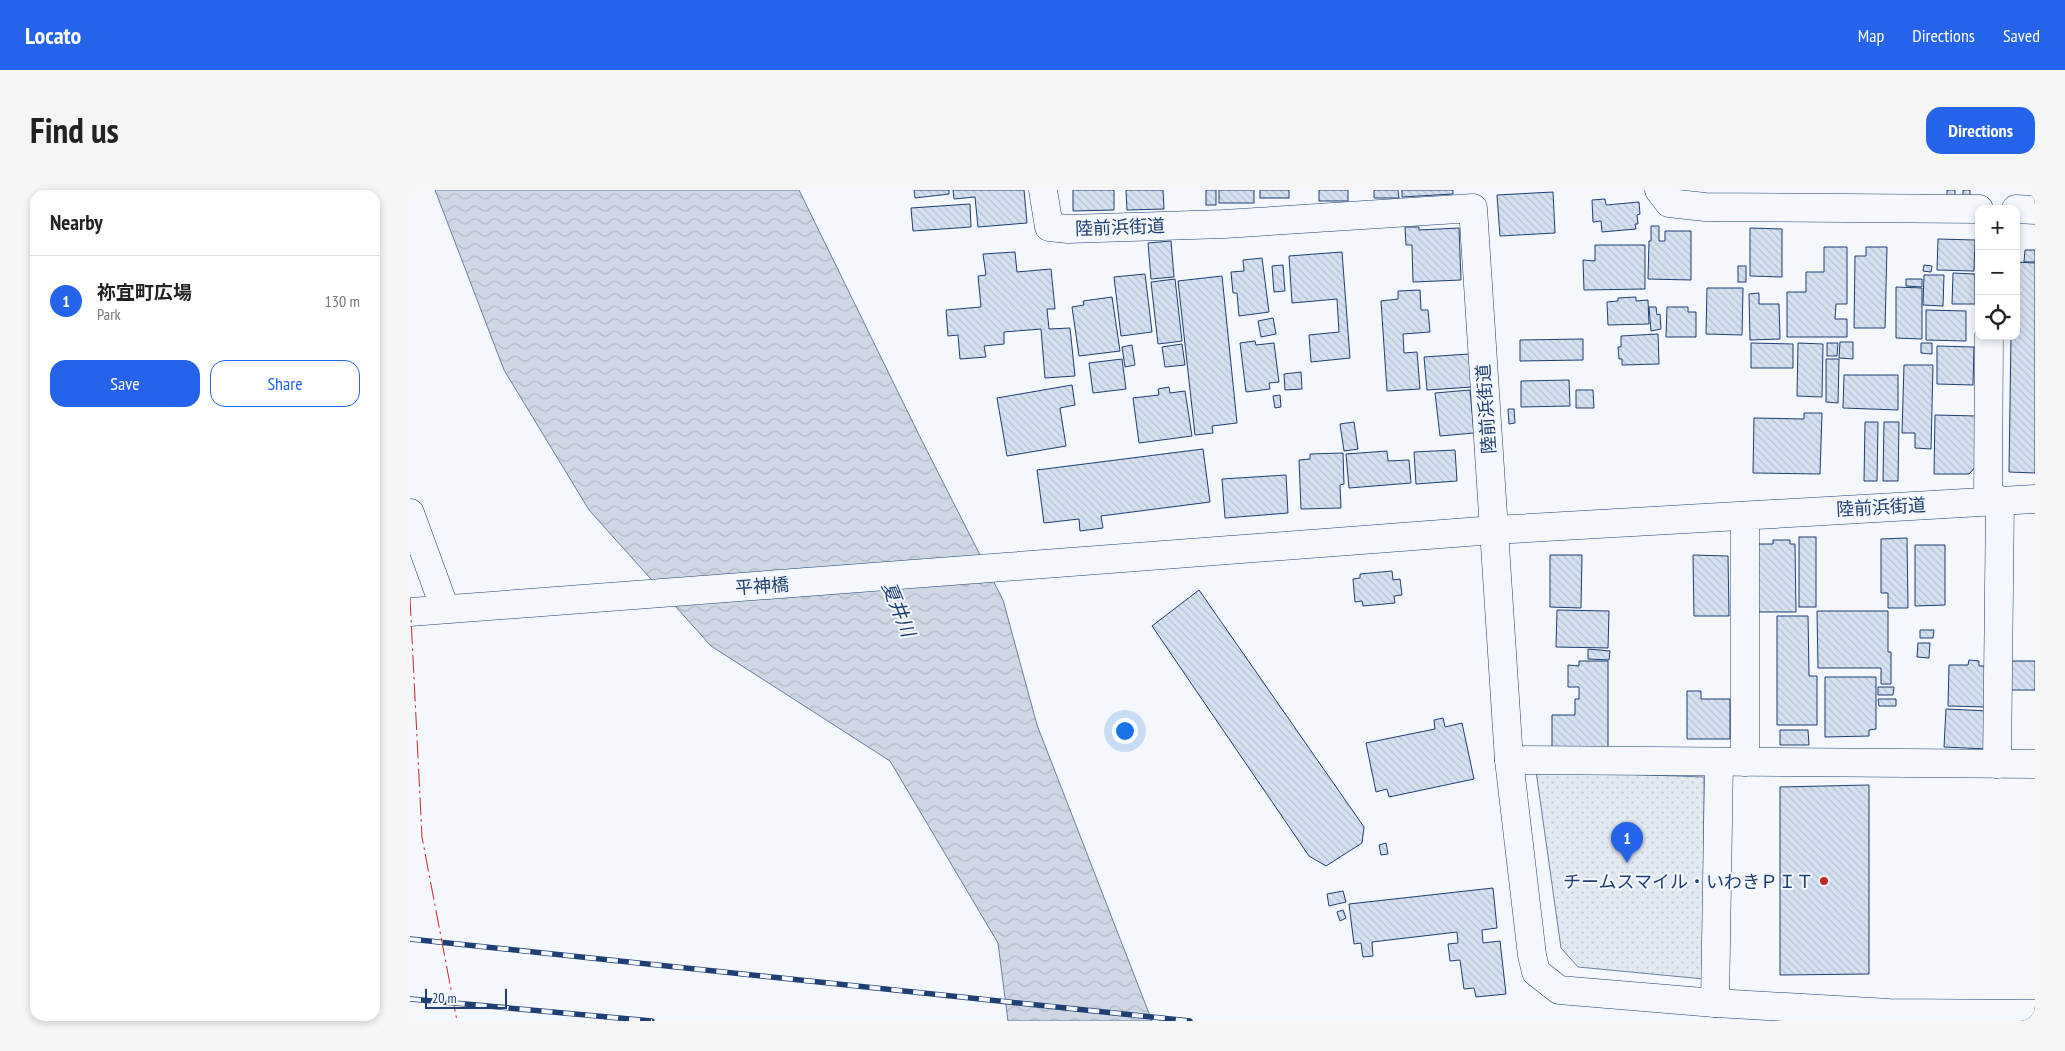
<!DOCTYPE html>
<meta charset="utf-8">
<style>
:root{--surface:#fff;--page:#f6f6f6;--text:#222;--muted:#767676;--line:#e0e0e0;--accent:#2563eb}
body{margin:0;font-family:"PT Sans Narrow","Noto Sans JP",sans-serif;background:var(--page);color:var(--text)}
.controls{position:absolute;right:15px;top:15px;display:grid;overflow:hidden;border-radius:10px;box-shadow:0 2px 8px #0003}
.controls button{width:45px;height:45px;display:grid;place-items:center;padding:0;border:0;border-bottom:1px solid var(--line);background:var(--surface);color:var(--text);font:25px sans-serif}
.scale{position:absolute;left:15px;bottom:12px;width:82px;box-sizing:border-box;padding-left:5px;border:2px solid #1d3f73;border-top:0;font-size:14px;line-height:18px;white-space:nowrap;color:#1d3f73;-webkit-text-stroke:4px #f4f7fb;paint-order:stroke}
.you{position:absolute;left:714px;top:540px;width:18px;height:18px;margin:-12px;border:4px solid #fff;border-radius:50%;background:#1a73e8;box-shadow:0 0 0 8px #1a73e833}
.badge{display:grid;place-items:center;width:32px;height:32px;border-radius:50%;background:var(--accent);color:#fff;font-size:16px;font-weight:700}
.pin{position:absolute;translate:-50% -41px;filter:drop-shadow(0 1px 2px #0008)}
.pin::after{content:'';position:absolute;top:26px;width:18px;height:15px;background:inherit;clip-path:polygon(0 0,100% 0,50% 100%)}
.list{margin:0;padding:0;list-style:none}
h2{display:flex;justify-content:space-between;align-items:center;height:65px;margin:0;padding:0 20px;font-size:21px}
h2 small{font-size:16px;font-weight:400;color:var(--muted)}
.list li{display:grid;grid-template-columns:32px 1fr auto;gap:15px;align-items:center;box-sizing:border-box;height:90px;padding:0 20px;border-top:1px solid var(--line)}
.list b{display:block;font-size:19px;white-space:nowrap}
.list p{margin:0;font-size:16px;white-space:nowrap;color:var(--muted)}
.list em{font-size:16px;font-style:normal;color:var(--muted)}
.actions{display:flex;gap:10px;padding:15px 20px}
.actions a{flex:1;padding:11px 0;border:1px solid var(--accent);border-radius:15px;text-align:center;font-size:18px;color:var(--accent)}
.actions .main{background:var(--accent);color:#fff}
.icon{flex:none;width:28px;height:28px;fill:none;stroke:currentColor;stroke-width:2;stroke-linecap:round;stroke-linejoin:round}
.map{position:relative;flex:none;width:1625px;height:831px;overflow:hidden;border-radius:15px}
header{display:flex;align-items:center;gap:30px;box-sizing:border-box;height:70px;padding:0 25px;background:var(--accent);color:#fff}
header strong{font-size:24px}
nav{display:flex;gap:28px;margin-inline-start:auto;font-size:18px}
.intro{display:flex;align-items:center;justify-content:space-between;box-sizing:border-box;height:120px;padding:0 30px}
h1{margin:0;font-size:35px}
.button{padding:12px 22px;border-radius:15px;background:var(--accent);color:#fff;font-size:18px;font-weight:700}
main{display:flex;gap:30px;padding:0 30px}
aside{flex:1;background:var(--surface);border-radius:15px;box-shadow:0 2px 8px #0003}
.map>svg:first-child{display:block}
.park{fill:url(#park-dots);stroke:#687fa3}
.water{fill:url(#water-waves);stroke:#687fa3}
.building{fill:url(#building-back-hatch);stroke:#1d3f73}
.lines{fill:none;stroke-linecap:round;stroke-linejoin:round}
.minor-casing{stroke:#1d3f73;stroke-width:29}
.minor{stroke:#f4f7fb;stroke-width:28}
.rail-casing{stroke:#1d3f73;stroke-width:5.5}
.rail{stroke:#f4f7fb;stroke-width:4;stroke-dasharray:11;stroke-linecap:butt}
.power{stroke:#c62828;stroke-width:1;stroke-dasharray:18 4 2.5 4;stroke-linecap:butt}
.poi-dot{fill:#c62828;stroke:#f4f7fb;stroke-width:2}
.labels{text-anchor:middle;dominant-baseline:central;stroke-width:4;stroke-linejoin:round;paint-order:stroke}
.street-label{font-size:18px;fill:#1d3f73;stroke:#f4f7fb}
.poi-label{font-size:18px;fill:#1d3f73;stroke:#f4f7fb;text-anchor:end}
.water-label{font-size:19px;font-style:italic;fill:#1d3f73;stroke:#f4f7fb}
</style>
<header>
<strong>Locato</strong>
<nav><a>Map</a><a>Directions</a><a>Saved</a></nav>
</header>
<div class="intro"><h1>Find us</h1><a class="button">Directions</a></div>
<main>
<aside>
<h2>Nearby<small></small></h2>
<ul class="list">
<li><span class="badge">1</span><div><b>祢宜町広場</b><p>Park</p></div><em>130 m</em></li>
</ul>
<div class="actions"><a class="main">Save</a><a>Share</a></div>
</aside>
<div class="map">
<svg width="1625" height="831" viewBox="0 0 1625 831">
<defs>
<pattern id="park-dots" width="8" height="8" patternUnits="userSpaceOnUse" patternTransform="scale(1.25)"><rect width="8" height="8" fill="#e3e9f0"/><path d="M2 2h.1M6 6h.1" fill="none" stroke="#c2c9d1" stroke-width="1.8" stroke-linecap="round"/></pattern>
<pattern id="water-waves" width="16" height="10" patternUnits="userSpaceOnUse" patternTransform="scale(1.25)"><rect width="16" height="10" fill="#cfd7e4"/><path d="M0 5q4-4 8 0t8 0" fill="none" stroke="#b1bac7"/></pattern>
<pattern id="building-back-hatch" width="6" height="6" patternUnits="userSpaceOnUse" patternTransform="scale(1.25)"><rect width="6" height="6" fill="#d5e0f0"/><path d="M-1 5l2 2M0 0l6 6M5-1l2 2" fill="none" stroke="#b6c1d1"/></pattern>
</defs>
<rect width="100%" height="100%" fill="#f4f7fb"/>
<!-- park -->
<path class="park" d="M1126,581L1294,587V789L1168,777L1151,758Z"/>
<!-- water -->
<path class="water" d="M25,0H389L510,247L593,410L627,535L742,831H598L588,753L480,571L301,456L179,320L94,180Z"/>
<!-- building -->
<g class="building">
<path d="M504,0H539V4L505,8Z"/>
<path d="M543,0H614L617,33L568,37L565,7L544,9Z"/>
<path d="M663,0H704V20L663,21Z"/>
<path d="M716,0H753L754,19L717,20Z"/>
<rect x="796" y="0" width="10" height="15"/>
<rect x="809" y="0" width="35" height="13"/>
<rect x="850" y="0" width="29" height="8"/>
<rect x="909" y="0" width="29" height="11"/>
<path d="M964,0H988L989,8H964Z"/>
<path d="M992,0H1043V4L992,7Z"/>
<rect x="1537" y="0" width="8" height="6"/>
<rect x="1553" y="0" width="7" height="6"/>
<path d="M1143,2L1145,43L1090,46L1087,5Z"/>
<path d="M1195,9L1196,15L1229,12L1230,24L1227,25L1228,34H1225L1226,39L1192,42L1191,31L1183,32L1182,10Z"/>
<path d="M560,14L561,37L503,41L501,18Z"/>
<path d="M1241,36H1249V51H1255V41H1281V90L1238,89L1239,51H1241Z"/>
<path d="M995,37H1009V40L1049,38L1051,90L1003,92L1002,55H996Z"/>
<path d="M1340,38L1372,39V87L1340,86Z"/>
<path d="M1528,49L1565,50L1564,81L1527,80Z"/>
<path d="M761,51L764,87L741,89L738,53Z"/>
<path d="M1185,55H1235V99L1174,100L1173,70L1185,71Z"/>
<path d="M1414,57H1437V114H1426L1425,129H1437V147H1377V102H1396V82H1414Z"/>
<path d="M1456,57H1477L1475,138H1444L1445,66H1456Z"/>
<path d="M1615,60H1625V72H1614Z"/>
<path d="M605,62L607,82L641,79L645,119H637L639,139L660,138L665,186L635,188L631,139L594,142V154L574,156L576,167L550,169L548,145L538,146L536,120L571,117L568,86L576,85L573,64Z"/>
<path d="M932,62L940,168L901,172L899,145L929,142L927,109L882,113L879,66Z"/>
<path d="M852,68L859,122L829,126L827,103H823L821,82L834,81L833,70Z"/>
<path d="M1606,72L1625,73V283L1599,282L1601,146H1606Z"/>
<path d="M873,75L875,101L864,102L862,76Z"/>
<path d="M1514,75L1522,76L1521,82L1513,81Z"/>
<rect x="1328" y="76" width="8" height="16"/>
<path d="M1543,83L1565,84V114H1542Z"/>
<path d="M735,84L742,142L711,146L704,87Z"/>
<path d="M1514,85H1534L1533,116L1513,115Z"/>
<path d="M812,86L827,233L802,236L803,243L785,245L768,91Z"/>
<path d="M765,89L772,151L748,154L741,92Z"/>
<path d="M1496,89H1512V97L1496,96Z"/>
<path d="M1486,97L1512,98V149L1486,148Z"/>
<path d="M1297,98H1333L1332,145L1296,144Z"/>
<path d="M1010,100L1011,120H1018L1020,142L993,144L994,163L1007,162L1010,199L977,201L971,111L988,109V101Z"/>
<path d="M1349,103V114H1369L1370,149L1340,150L1339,104Z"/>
<path d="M702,107L710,161L669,166L662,117L674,115L673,111Z"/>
<path d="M1226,107V111L1238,110L1239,134L1198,135L1197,112L1208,111V108Z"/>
<path d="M1239,117H1246L1247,125L1250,124L1251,139L1241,141Z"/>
<path d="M1257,117H1278V122H1286V147H1256Z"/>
<path d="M1516,120L1556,121V151L1516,150Z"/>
<path d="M863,128L866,144L851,147L848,131Z"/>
<path d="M1248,144L1249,174L1212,175V169H1209L1208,157H1211V146Z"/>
<path d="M1173,149V170L1110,171V150Z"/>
<path d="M845,151L846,155L864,153L869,192L859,193L860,199L836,202L830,153Z"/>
<path d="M1430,152H1443V169L1429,168Z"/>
<path d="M1341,153L1383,154V178H1341Z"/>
<path d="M1388,153L1413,154L1412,207L1387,206Z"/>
<path d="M1417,153H1428L1427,166H1417Z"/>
<path d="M1511,153H1522V164L1511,163Z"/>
<path d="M772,154L775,175L755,177L752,157Z"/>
<path d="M722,155L725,175L715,177L712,157Z"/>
<path d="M1527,156L1564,157L1563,195L1527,194Z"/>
<path d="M1059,164L1062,197L1017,200L1014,167Z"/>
<path d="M712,169L716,199L683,203L679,173Z"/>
<path d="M1416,169H1429L1428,213L1416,212Z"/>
<path d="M1494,175H1523L1521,259L1505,258V243H1492Z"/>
<path d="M891,182L892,199L875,200L874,184Z"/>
<path d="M1434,185H1488V220L1433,218Z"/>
<path d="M1159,190L1160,216L1111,217V191Z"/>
<path d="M662,195L665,215L650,218L656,256L597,266L587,208Z"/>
<path d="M759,197L760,203L775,201L782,246L729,253L723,208L749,205L748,199Z"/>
<path d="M1060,200L1064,243L1030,246L1025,203Z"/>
<path d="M1166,200H1183L1184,218H1166Z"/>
<path d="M870,205L871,217L865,218L863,206Z"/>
<path d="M1098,219H1104L1105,233L1099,234Z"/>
<path d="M1394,223H1412L1410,284L1343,283L1344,228L1394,229Z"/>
<path d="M1525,225L1567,226V275L1559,284H1524Z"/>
<path d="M944,232L948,259L934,261L930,234Z"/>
<path d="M1455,232H1468L1467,291H1454Z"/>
<path d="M1474,232H1489L1488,291H1473Z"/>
<path d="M793,259L800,312L691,326L693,338L670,341L669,329L634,333L627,280Z"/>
<path d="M1045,260L1047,291L1006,294L1004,262Z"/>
<path d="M977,261L978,271L999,270L1001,293L939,298L936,264Z"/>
<path d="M933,263L934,294L930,295L931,318L891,319L889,270L900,269V264Z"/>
<path d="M876,285L878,323L815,328L812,289Z"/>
<rect x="1389" y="347" width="17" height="70"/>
<path d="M1497,348L1498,418H1478V403H1471V349Z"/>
<path d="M1363,350H1380V354H1385L1386,422H1344V354H1363Z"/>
<path d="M1505,355H1535V415L1505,416Z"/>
<path d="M1140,365H1172L1171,418L1140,417Z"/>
<path d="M1283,365L1318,366L1319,426H1284Z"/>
<path d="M982,381L983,390L990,389L992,405L984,406L985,413L953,416L952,411L945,412L943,389L950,388V384Z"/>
<path d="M789,400L954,637L952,653L916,676L899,666L742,436Z"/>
<path d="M1147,420L1199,421L1198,458L1146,457Z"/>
<path d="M1407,421H1478V462H1481V494H1471V478H1408Z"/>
<path d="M1367,426H1398L1399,486H1407V535H1367Z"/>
<path d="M1510,440H1524L1523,448H1510Z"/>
<path d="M1508,453H1520L1519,468L1507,467Z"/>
<path d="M1178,459L1200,461L1199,470L1178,469Z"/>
<path d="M1559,470L1569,471V476H1578L1577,517L1538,516L1539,475H1558Z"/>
<path d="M1169,471H1198V557H1142V525H1165V509H1169V497H1158V475L1169,476Z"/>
<path d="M1599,471H1625V500H1598Z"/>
<path d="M1415,487H1466V539L1459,540V546L1415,547Z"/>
<path d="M1468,497H1484L1483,505H1468Z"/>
<path d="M1277,501H1291V509H1320V549H1277Z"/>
<path d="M1468,509H1486V516H1469Z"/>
<path d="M1536,519L1579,521L1577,559L1534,557Z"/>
<path d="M1033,528L1035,537L1052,533L1064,589L979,607L977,599L966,602L956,553L1025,539L1024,530Z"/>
<path d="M1370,540H1398L1399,555H1370Z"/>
<path d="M1459,595V784L1370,785V597Z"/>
<path d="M976,653L978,664L971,665L969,655Z"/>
<path d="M1083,698L1087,738L1072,740L1073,753L1090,751L1096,804L1066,807L1064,798L1054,799L1050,770L1040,771L1038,754L1048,753L1047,742L962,752L963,766L953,767L951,753L944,754L939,714Z"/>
<path d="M933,701L936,712L919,716L917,704Z"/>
<path d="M933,720L936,728L930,731L927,722Z"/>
</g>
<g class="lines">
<defs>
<g id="minor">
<path d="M633,0L639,37L658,39L814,34L1063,18L1099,570L1122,765L1126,782L1149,800L1305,813L1479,823L1625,824"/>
<path d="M1249,0L1259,13L1295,17L1569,19"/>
<path d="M1606,19L1625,20"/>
<path d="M1578,311L1579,146"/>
<path d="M0,323L35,419"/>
<path d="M1335,326V572"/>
<path d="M0,422L1084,340L1625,309"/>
<path d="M1099,570L1625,574"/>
<path d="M1587,574L1590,310"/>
<path d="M1305,813L1309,572"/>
</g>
</defs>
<!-- minor casing -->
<use href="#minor" class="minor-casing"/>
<!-- minor -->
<use href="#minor" class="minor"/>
<defs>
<g id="rail">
<path d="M0,749L780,831"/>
<path d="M0,809L242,831"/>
</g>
</defs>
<!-- rail casing -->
<use href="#rail" class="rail-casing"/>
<!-- rail -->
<use href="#rail" class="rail"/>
<!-- power -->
<path class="power" d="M0,408L12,647L47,831"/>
</g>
<!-- markers -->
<circle class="poi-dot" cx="1414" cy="691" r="5"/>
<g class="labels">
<!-- street labels -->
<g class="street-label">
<text transform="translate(710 37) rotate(-2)">陸前浜街道</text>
<text transform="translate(1076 219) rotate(-94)">陸前浜街道</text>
<text transform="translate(1471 317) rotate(-3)">陸前浜街道</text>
<text transform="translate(352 396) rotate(-4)">平神橋</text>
</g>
<!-- poi labels -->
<g class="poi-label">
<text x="1404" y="691">チームスマイル・いわきＰＩＴ</text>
</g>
<!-- water labels -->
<g class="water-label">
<text transform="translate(489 419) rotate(68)">夏井川</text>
</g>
</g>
</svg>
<div class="controls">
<button>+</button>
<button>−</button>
<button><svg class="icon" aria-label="locate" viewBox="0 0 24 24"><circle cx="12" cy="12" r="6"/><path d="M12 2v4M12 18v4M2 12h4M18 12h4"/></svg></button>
</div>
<div class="scale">20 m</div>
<div class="you"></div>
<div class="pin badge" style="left:1217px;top:673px">1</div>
</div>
</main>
